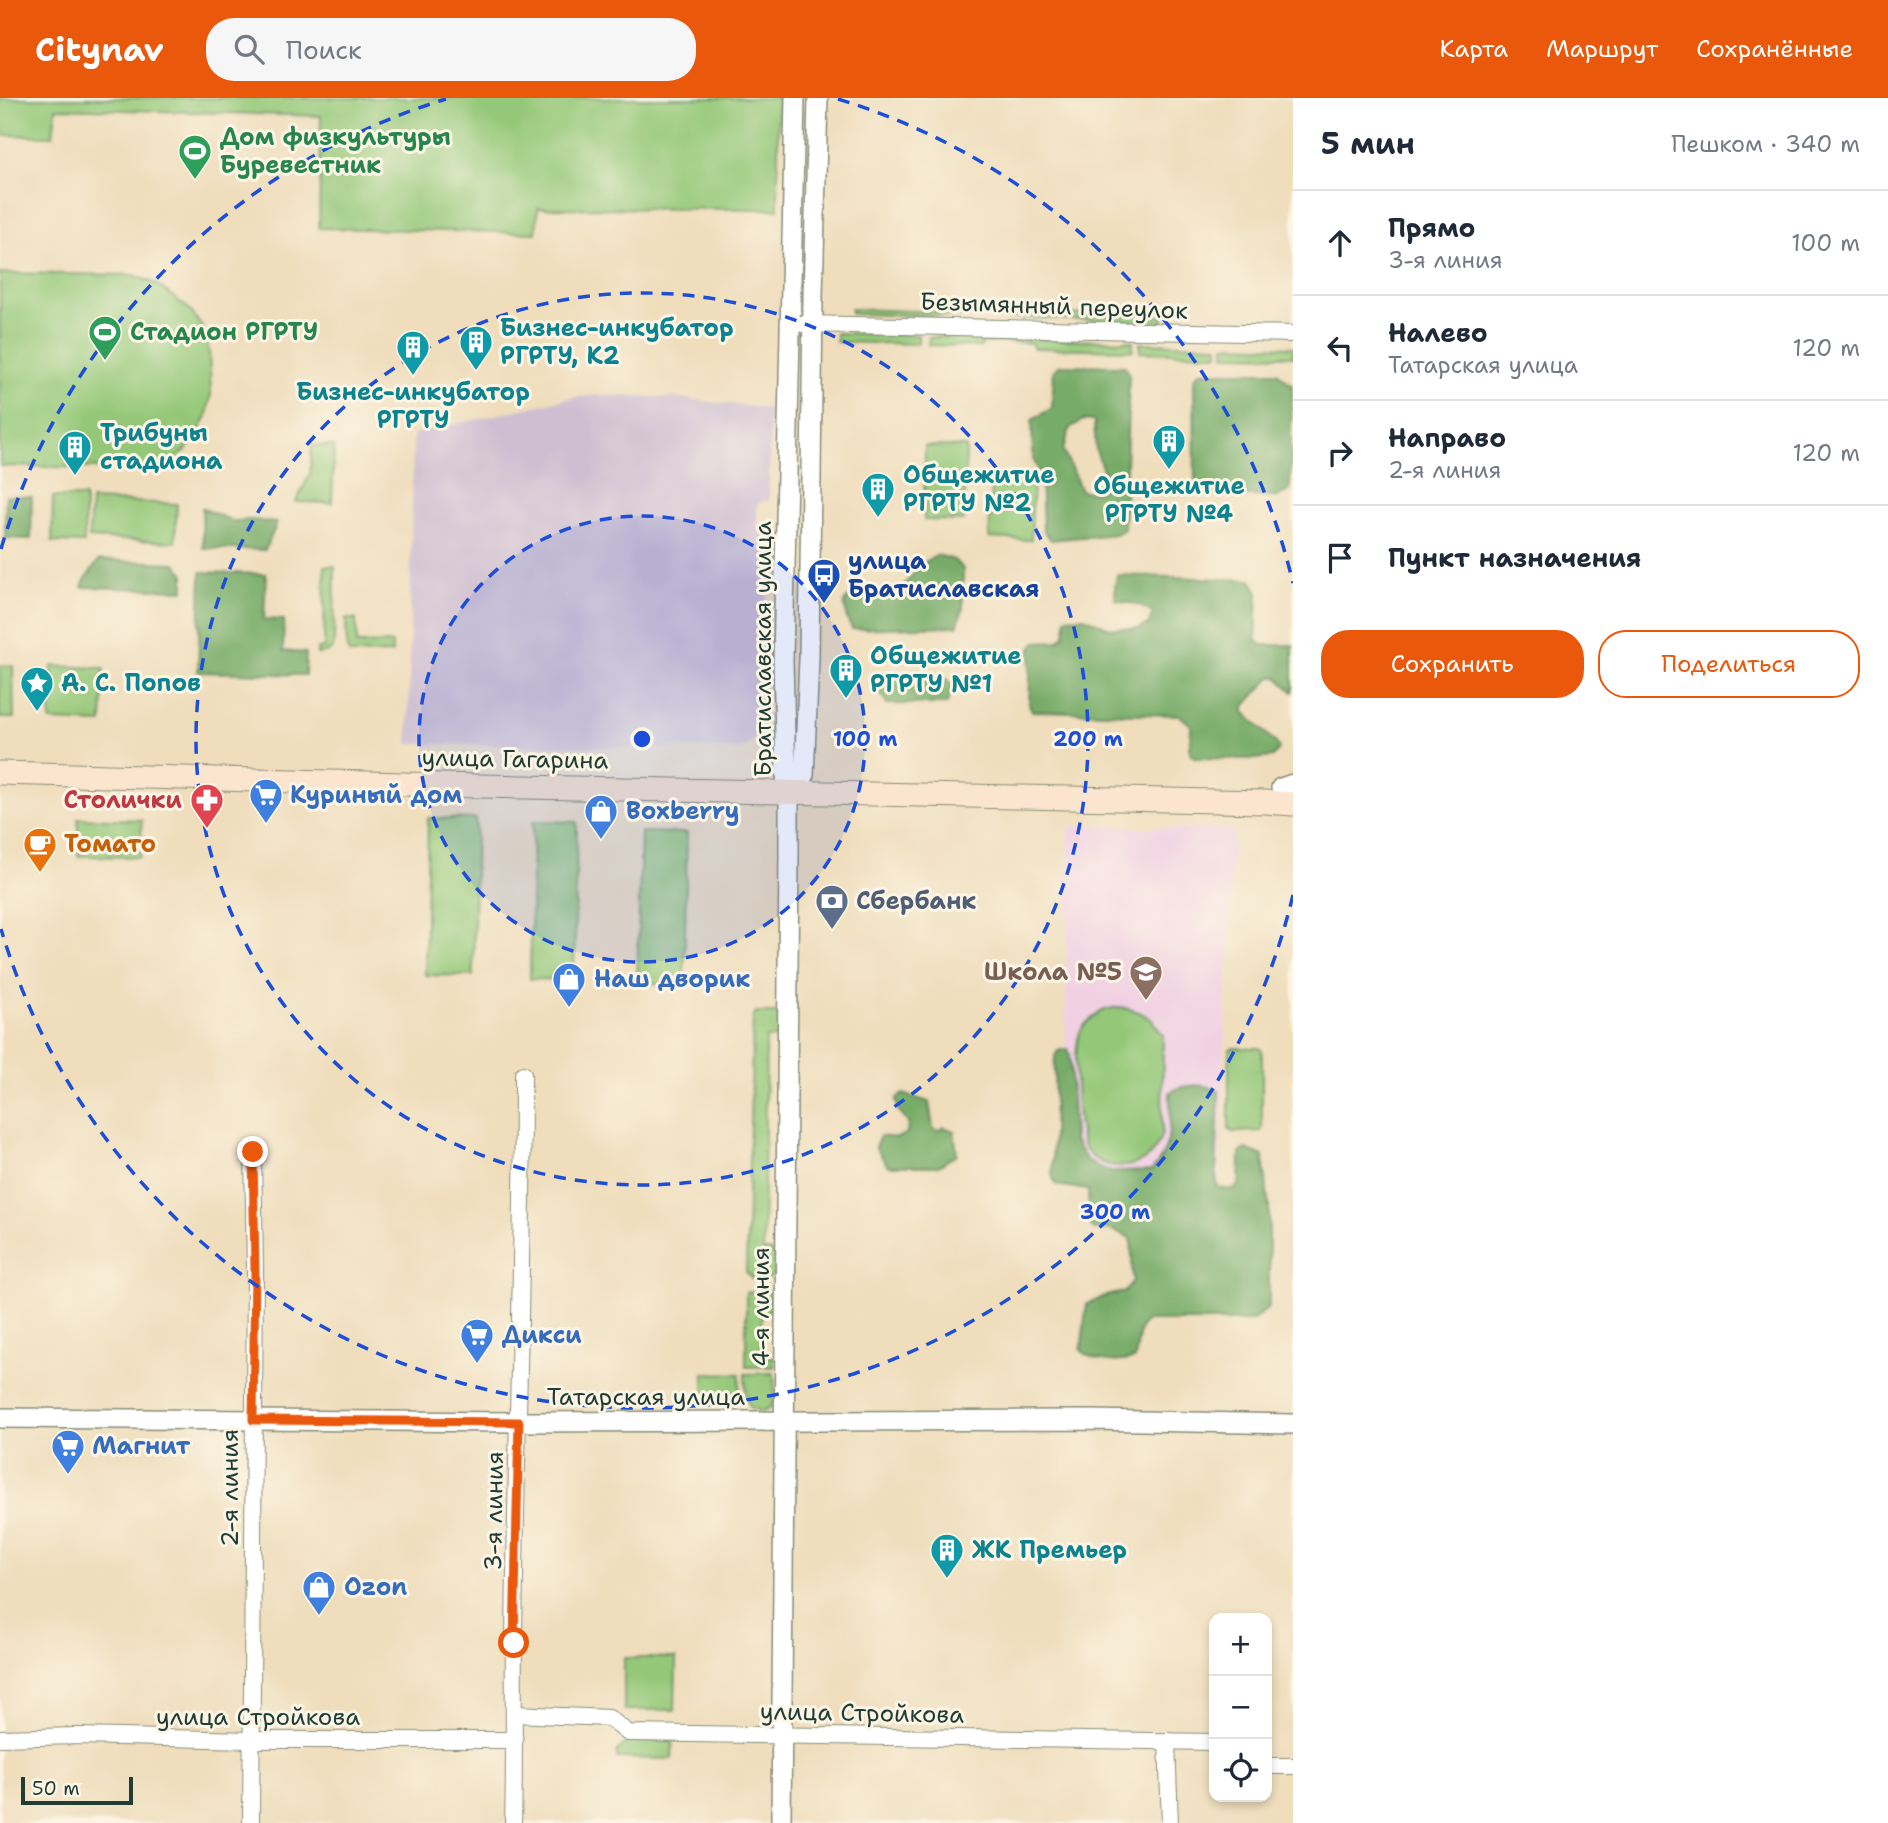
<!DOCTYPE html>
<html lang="ru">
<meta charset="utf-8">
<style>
:root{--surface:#fff;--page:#f6f6f7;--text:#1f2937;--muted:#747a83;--line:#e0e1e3;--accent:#ea580c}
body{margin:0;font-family:"Shantell Sans",sans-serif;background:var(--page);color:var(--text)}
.controls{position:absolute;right:21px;bottom:21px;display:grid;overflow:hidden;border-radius:14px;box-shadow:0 4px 10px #0003}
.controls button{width:63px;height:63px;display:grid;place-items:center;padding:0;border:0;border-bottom:2px solid var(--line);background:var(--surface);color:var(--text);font:35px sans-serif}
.scale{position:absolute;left:21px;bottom:18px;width:112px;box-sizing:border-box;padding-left:7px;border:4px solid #1f3d34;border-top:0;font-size:19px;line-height:24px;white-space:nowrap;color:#1f3d34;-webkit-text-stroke:5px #fcf5e5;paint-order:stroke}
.stop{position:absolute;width:21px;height:21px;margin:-16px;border:5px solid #ea580c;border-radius:50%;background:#fff}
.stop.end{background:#ea580c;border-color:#fff;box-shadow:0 2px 7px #0008}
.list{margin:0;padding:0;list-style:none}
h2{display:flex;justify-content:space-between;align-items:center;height:91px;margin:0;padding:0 28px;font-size:30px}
h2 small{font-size:23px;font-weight:400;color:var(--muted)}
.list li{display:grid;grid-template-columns:46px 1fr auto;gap:21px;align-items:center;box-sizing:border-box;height:105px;padding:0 28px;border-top:2px solid var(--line)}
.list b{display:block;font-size:26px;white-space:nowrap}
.list p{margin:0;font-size:23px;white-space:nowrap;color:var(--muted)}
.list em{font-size:23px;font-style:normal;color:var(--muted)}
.actions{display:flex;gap:14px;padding:21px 28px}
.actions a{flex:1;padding:16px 0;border:2px solid var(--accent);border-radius:28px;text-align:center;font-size:24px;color:var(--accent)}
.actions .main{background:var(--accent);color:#fff}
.icon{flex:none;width:38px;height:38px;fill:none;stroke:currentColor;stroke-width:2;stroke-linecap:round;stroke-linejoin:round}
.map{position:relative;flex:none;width:1293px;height:1725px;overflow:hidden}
header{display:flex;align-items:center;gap:42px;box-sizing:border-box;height:98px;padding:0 35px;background:var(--accent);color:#fff}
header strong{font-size:33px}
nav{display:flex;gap:38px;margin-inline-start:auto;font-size:24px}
.search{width:490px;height:63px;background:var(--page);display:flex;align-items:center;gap:18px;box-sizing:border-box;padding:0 24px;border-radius:28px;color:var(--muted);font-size:26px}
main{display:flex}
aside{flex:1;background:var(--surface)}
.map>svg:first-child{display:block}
.built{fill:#f1d0e3}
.industrial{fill:#cebed1}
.green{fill:#94c878;stroke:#5a8256;stroke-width:2}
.forest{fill:#77ac68;stroke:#4b744e;stroke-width:2;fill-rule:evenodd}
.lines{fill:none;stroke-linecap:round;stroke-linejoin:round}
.minor-casing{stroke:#878d78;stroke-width:18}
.tertiary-casing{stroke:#878d78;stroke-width:22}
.secondary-casing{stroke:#878d78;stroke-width:25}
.minor{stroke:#fff;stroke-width:16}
.tertiary{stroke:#fff;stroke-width:19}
.secondary{stroke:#fbe5cf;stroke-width:23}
.route{stroke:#ea580c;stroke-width:9}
.ring{fill:none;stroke:#1d4ed8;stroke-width:3.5;stroke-dasharray:12 9}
.labels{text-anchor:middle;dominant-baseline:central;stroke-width:6;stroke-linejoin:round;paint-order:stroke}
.leisure-label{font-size:24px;font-weight:bold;fill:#27864d;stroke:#fcf5e5;text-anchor:start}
.street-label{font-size:24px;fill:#1f3d34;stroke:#fcf5e5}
.culture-label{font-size:24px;font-weight:bold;fill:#0d838f;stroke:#fcf5e5;text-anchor:start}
.transit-label{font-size:24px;font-weight:bold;fill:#164399;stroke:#fcf5e5;text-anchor:start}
.shop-label{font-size:24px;font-weight:bold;fill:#366cbe;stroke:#fcf5e5;text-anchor:start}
.health-label{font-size:24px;font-weight:bold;fill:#be3a42;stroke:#fcf5e5;text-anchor:end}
.food-label{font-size:24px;font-weight:bold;fill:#c56008;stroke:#fcf5e5;text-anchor:start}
.service-label{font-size:24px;font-weight:bold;fill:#4e5e75;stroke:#fcf5e5;text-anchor:start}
.education-label{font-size:24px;font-weight:bold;fill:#785e54;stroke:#fcf5e5;text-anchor:end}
.centre{fill:#1d4ed8;stroke:#fcf5e5;stroke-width:3.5}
.ring-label{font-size:21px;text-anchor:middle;font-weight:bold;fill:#1d4ed8;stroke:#fcf5e5;stroke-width:6;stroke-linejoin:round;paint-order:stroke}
</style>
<header>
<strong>Citynav</strong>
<div class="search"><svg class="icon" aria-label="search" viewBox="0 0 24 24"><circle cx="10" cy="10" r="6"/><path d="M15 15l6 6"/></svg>Поиск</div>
<nav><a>Карта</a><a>Маршрут</a><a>Сохранённые</a></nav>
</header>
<main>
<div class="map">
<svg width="1293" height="1725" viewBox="0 0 1293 1725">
<rect width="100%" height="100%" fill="#fcf5e5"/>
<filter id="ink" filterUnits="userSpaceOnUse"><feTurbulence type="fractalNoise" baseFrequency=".0143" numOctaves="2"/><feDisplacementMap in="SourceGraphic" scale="14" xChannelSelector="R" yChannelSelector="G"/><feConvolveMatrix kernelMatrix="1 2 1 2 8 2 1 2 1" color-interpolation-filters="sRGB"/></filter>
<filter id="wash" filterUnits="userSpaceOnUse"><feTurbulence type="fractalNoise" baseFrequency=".00686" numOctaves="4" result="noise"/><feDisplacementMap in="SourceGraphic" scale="28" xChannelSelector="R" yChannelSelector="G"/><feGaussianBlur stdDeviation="1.57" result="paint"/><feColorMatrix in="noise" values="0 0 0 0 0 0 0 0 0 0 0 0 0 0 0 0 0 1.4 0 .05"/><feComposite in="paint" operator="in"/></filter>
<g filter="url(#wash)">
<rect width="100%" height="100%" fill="#efddbb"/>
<!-- built -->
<path class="built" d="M1069,728L1233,731L1219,1084L1063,1075Z"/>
<!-- industrial -->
<path class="industrial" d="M598,297L681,300L770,311L769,403H762L757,408L758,431H769L763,626L759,635L753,643L745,649L734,651L408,646L413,336L574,299Z"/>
<!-- green -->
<g class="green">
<path d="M0,0H778V111L538,110L536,135L319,130L321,18L56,10L53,38L0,37Z"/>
<path d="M0,175L134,177L156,186L189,211L202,229L209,253L211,296L207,318L198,335L186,352L169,367L151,371L0,368Z"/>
<path d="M851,211L979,215V219L851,216Z"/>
<path d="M1006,215L1163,218V224L1006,220Z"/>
<path d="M836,235L918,237V246L836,244Z"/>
<path d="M929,239L1133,243V252L1033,250L1032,245L982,244L981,249L928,247Z"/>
<path d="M1140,245L1218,247V256L1140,254Z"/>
<path d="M1225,247L1293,249V258L1225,257Z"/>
<path d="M312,347L334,348L332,405L296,404L310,376Z"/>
<path d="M925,348L966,349L964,423L924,422Z"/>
<path d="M992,378L1033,380L1031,442L989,440Z"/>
<path d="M53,399H85L84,445L52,444Z"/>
<path d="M91,402L177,406L175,444L89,440Z"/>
<path d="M325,468H335L334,547C331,555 325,555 317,556V551L324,550Z"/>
<path d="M346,521H356L357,546L392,545V555L350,556L347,551Z"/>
<path d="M0,568H13L14,620H0Z"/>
<path d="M52,568L104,570L102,625L50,623Z"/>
<path d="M78,720L142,722L140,759L78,758Z"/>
<path d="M428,720L476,721L473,878L425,877Z"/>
<path d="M533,723L577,724L574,882L530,881Z"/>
<path d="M641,734L687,735L684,886L637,885Z"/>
<path d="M1121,909L1139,914L1151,921L1163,937L1162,1035C1159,1045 1155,1055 1145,1061C1126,1074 1096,1069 1084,1049C1076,1034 1072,947 1081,932C1085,925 1097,915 1105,912C1110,910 1116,910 1121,909Z"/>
<path d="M756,915H777L782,921L781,936L776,940H766L763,1153H771L774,1158V1176L768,1181H752L746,1174L753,919Z"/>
<path d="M1233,950H1258L1261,951L1262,955V1030L1261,1033L1234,1034L1230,1033L1229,1029V954L1230,951Z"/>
<path d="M746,1194H773L772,1213H762L761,1258L774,1259V1269H746Z"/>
<path d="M704,1275L740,1276L739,1295L734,1300L708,1299L704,1292Z"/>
<path d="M774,1275L775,1299L771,1309L761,1314L751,1310L746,1300L745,1276Z"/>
<path d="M624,1560H676L675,1612H624Z"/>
<path d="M673,1642L672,1661L617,1660V1653L629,1643Z"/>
</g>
<!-- forest -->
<g class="forest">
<path d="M1060,267L1125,268L1129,276L1124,431L1116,436L1051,442L1043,432L1041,378L1033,360L1032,322L1052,310L1054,272ZM1083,322L1094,323L1096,352L1107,384L1099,394L1081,393L1063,352L1070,330Z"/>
<path d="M1199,274H1277L1292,287L1290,392L1277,399L1205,396L1195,388L1194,282Z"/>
<path d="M6,398L32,399L31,441L5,440Z"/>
<path d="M202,410L232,423L253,422L277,425L265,452L203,450Z"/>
<path d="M937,457L954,462L963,471V511L957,528L852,531L847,521L844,504L852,497L888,496L901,491L922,466Z"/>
<path d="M99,462L176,465L184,476V492L82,489L86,480Z"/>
<path d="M201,474L266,476L264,521L284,522L283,553L306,555L305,577L198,574Z"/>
<path d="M1117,477L1251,482L1258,494L1256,542L1262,547H1293V594L1277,579H1271L1244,609V614L1277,646L1279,651L1273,659L1255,661L1195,660L1190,655L1191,627L1179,617L1032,613L1029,606L1031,551L1036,544L1059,543L1065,536L1066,520L1084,519L1110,530L1139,531L1149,526L1153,515L1139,507L1115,502V489Z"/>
<path d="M887,577L947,581L953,588L947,606H887L877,590L879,582Z"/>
<path d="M1068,951L1070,957L1074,1043L1088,1064L1111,1074L1151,1073C1173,1052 1170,1022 1170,994C1184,986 1206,985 1219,993L1216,1079L1218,1090L1234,1092L1239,1086L1240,1055L1246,1051L1263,1058L1269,1109V1209L1252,1223H1146L1140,1231L1135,1261C1119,1265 1093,1265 1081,1252L1087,1206L1109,1197L1125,1194L1133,1183L1131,1140L1109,1131L1094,1132L1089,1126L1088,1092L1056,1087L1052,1077L1055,958L1058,953Z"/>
<path d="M903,996L929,1004L933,1030L938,1033L944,1029L954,1033L957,1056L939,1068H888L875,1049L880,1038L897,1040L907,1035L908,1025L898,1012L896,1001Z"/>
</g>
</g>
<g filter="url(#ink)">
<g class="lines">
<defs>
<g id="minor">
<path d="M802,226L1293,236"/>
<path d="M514,1616L609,1620L628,1635L1214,1644"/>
<path d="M0,1640L78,1638L252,1642H515"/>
<path d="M1167,1643L1170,1725"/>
<path d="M1267,1668H1293"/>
<path d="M251,1725L255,1172L253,1054"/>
<path d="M513,1725C515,1665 513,1605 514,1544C516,1355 523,1165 523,976"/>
</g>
<g id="tertiary">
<path d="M1281,690L1293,686"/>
<path d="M789,694L804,678L809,561L813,198L818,0"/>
<path d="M0,1320L519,1324L1091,1322L1293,1326"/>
<path d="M781,1725L789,754V694L786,678L783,563L795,0"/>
</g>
<path id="secondary" d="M0,675L479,688L1265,704L1293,706"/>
</defs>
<!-- minor casing -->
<use href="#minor" class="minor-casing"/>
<!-- tertiary casing -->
<use href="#tertiary" class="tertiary-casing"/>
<!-- secondary casing -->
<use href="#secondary" class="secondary-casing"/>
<!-- minor -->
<use href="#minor" class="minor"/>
<!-- tertiary -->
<use href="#tertiary" class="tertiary"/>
<!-- secondary -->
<use href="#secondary" class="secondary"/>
</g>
</g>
<g class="lines" filter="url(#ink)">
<!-- route -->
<path class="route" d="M253,1054L255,1172L253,1322L519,1324L514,1545"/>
</g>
<!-- distance rings -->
<circle cx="642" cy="641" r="223" fill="#1d4ed8" fill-opacity=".12"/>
<g class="ring">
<circle cx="642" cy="641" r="223"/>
<circle cx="642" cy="641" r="446"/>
<path d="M1293 797A669 669 0 0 1 1 831M1 451A669 669 0 0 1 446 1M838 1A669 669 0 0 1 1293 485"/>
</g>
<!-- icons -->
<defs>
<symbol id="stadium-pin" viewBox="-11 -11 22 30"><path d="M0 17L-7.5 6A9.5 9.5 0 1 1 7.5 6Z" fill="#2e9e5b" stroke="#fcf5e5"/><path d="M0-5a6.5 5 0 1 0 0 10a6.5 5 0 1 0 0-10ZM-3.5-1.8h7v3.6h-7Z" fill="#fff"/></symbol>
<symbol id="building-pin" viewBox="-11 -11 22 30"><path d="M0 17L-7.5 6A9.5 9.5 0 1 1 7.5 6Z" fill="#0f9aa8" stroke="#fcf5e5"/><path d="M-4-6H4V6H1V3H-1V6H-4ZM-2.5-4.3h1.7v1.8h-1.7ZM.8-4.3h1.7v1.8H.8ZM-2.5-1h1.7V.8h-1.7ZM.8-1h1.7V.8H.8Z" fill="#fff"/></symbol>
<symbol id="bus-pin" viewBox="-11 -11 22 30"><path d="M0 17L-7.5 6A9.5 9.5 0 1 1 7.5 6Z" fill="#1a4fb4" stroke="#fcf5e5"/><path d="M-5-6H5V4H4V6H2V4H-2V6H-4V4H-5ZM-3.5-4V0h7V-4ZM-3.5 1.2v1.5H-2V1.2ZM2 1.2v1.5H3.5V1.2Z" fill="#fff"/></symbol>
<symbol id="sight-pin" viewBox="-11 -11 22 30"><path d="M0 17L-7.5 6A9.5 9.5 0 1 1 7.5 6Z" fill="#0f9aa8" stroke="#fcf5e5"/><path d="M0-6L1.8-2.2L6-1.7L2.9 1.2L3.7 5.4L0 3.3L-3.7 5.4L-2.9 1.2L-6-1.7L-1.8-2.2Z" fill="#fff"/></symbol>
<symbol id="supermarket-pin" viewBox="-11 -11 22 30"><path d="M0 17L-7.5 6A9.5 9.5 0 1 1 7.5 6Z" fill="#3f7fe0" stroke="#fcf5e5"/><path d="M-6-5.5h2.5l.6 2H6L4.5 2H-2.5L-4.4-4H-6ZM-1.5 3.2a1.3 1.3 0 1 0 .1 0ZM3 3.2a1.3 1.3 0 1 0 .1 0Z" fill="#fff"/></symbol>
<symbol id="pharmacy-pin" viewBox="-11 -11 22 30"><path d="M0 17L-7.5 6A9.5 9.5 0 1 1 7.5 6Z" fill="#e0444e" stroke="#fcf5e5"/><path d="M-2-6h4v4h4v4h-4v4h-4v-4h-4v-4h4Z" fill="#fff"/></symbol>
<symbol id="shop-pin" viewBox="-11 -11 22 30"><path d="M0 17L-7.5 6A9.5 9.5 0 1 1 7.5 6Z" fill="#3f7fe0" stroke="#fcf5e5"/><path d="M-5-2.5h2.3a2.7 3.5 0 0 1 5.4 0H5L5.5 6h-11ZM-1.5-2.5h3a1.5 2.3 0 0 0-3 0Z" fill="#fff"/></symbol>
<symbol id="cafe-pin" viewBox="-11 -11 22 30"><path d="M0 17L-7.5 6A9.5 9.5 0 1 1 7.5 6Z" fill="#e8710a" stroke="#fcf5e5"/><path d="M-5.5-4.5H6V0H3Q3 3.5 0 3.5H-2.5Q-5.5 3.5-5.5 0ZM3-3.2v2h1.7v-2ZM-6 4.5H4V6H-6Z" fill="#fff"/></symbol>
<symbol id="bank-pin" viewBox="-11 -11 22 30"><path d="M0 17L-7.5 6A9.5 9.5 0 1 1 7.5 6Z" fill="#5c6f8a" stroke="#fcf5e5"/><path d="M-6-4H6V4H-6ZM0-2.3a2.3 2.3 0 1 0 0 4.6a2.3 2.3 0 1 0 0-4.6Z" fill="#fff"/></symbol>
<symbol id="school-pin" viewBox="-11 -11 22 30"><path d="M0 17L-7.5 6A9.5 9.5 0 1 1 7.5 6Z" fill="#8d6e63" stroke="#fcf5e5"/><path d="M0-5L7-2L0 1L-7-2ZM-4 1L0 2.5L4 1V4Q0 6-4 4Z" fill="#fff"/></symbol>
</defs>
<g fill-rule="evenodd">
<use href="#stadium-pin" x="176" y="34" width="38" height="52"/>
<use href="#stadium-pin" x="86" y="215" width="38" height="52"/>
<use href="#building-pin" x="457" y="225" width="38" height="52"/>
<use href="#building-pin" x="394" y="230" width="38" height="52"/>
<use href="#building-pin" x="1150" y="324" width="38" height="52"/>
<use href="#building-pin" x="56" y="330" width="38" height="52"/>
<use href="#building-pin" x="859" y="372" width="38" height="52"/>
<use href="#bus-pin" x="805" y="458" width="38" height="52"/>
<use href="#building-pin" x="827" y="553" width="38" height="52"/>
<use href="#sight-pin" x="18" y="566" width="38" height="52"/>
<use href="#supermarket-pin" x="247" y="678" width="38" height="52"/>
<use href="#pharmacy-pin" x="188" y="683" width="38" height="52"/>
<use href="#shop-pin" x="582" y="694" width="38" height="52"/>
<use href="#cafe-pin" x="21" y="727" width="38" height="52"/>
<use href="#bank-pin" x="813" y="784" width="38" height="52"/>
<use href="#school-pin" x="1127" y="855" width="38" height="52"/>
<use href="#shop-pin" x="550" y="862" width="38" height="52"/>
<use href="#supermarket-pin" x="458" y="1218" width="38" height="52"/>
<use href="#supermarket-pin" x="49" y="1329" width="38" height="52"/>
<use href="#building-pin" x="928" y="1433" width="38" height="52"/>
<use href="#shop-pin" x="300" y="1470" width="38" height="52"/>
</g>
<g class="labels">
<!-- leisure labels -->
<g class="leisure-label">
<text x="220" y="39">Дом физкультуры<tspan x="220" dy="28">Буревестник</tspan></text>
<text x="130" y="234">Стадион РГРТУ</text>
</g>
<!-- street labels -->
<g class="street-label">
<text transform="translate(1054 208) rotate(2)">Безымянный переулок</text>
<text transform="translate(763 551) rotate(-90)">Братиславская улица</text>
<text transform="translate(515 661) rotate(1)">улица Гагарина</text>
<text transform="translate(761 1209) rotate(-90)">4-я линия</text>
<text x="646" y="1299">Татарская улица</text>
<text transform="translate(230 1390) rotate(-90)">2-я линия</text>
<text transform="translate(494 1413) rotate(-89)">3-я линия</text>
<text transform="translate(862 1615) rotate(1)">улица Стройкова</text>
<text x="258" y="1619">улица Стройкова</text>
</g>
<!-- culture labels -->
<g class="culture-label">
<text x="500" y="230">Бизнес-инкубатор<tspan x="500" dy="28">РГРТУ, К2</tspan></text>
<text x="413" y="294" text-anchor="middle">Бизнес-инкубатор<tspan x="413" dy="28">РГРТУ</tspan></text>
<text x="100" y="335">Трибуны<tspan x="100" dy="28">стадиона</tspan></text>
<text x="903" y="377">Общежитие<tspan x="903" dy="28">РГРТУ №2</tspan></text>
<text x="1169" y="388" text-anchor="middle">Общежитие<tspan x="1169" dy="28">РГРТУ №4</tspan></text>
<text x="870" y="558">Общежитие<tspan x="870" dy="28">РГРТУ №1</tspan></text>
<text x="61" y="585">А. С. Попов</text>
<text x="972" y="1452">ЖК Премьер</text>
</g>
<!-- transit labels -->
<g class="transit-label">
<text x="848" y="463">улица<tspan x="848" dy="28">Братиславская</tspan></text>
</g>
<!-- shop labels -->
<g class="shop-label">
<text x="290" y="697">Куриный дом</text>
<text x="626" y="713">Boxberry</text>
<text x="594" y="881">Наш дворик</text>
<text x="502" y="1237">Дикси</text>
<text x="92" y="1348">Магнит</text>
<text x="344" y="1489">Ozon</text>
</g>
<!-- health labels -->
<g class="health-label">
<text x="182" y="702">Столички</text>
</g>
<!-- food labels -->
<g class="food-label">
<text x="64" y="746">Томато</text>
</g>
<!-- service labels -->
<g class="service-label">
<text x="856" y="803">Сбербанк</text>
</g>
<!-- education labels -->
<g class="education-label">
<text x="1122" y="874">Школа №5</text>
</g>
</g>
<circle cx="642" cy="641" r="10" class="centre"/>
<g class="ring-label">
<text x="865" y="648">100 m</text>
<text x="1088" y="648">200 m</text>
<text x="1115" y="1121">300 m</text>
</g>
</svg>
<div class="controls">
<button>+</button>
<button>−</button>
<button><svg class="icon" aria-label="locate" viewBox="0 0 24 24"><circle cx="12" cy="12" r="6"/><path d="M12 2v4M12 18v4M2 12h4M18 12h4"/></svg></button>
</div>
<div class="scale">50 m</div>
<div class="stop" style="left:514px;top:1545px"></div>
<div class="stop end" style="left:253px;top:1054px"></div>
</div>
<aside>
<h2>5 мин<small>Пешком · 340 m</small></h2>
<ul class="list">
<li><svg class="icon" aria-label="ahead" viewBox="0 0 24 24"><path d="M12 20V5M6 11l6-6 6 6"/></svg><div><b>Прямо</b><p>3-я линия</p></div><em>100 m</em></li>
<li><svg class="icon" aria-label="left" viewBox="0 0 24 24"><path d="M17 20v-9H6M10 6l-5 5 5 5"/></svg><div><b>Налево</b><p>Татарская улица</p></div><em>120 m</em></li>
<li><svg class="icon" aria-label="right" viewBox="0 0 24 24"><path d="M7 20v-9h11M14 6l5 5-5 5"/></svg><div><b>Направо</b><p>2-я линия</p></div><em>120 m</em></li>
<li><svg class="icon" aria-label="arrive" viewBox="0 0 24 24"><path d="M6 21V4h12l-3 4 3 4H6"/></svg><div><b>Пункт назначения</b></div></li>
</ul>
<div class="actions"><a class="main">Сохранить</a><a>Поделиться</a></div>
</aside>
</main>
